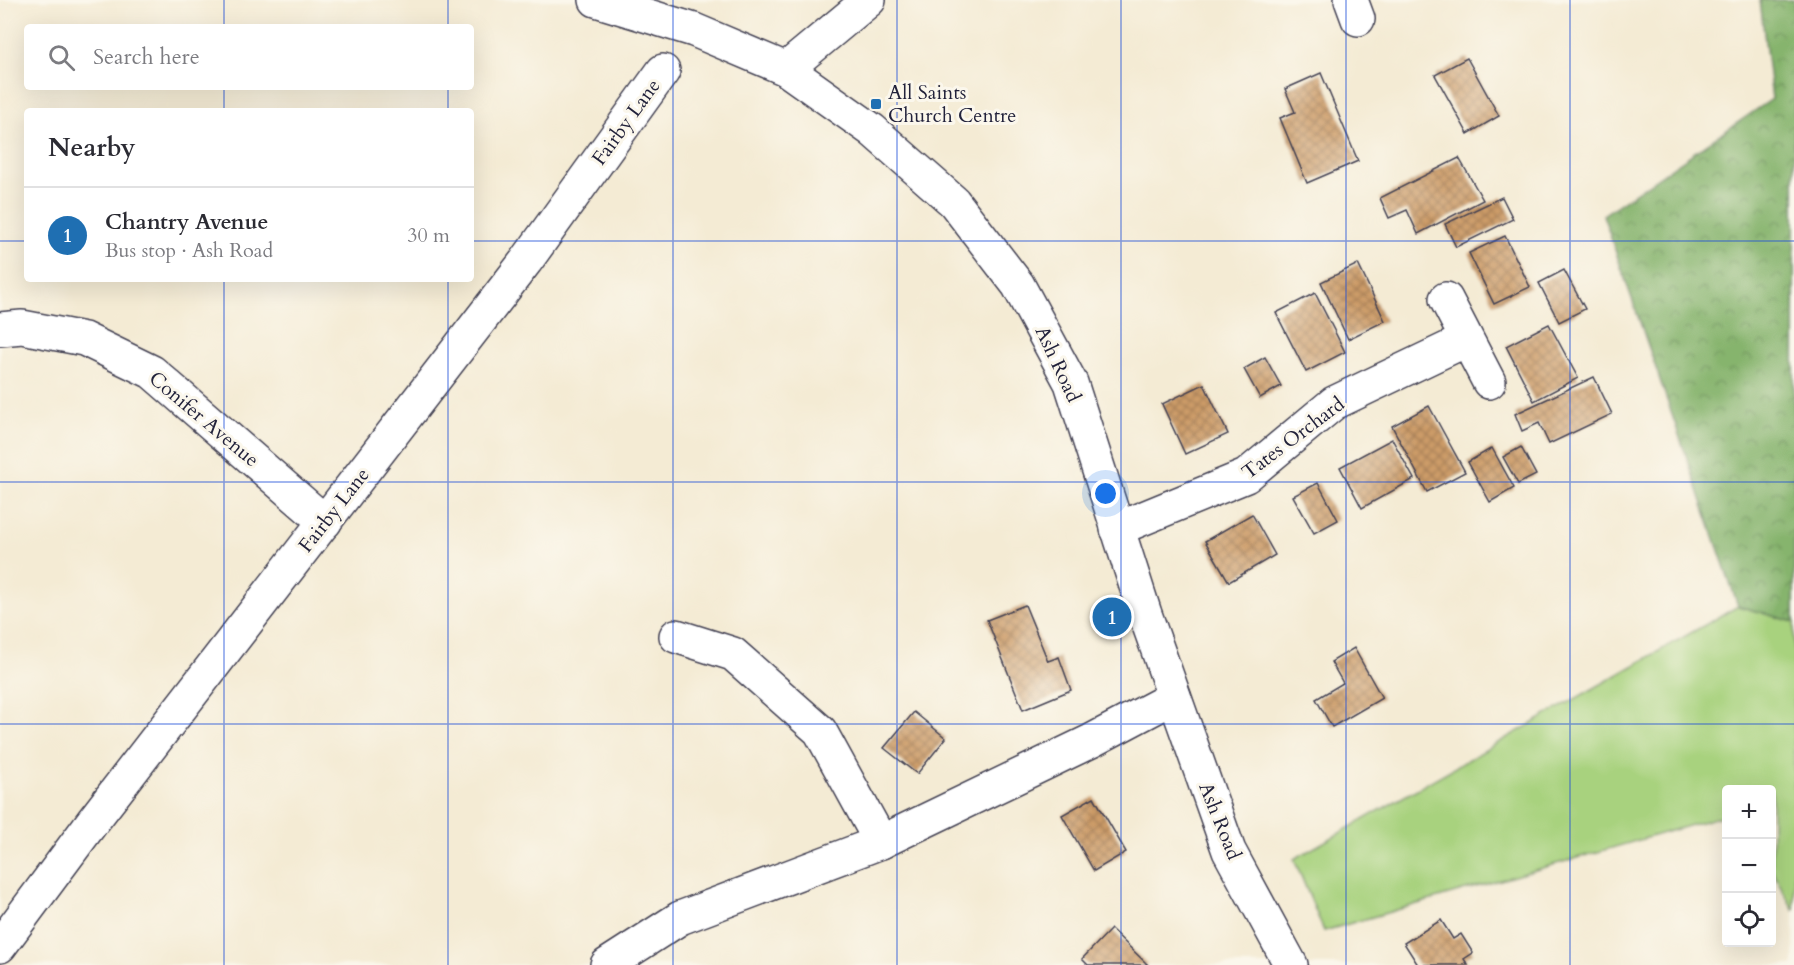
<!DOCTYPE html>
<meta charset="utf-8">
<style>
:root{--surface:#fff;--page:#f2f2f3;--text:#2b2b33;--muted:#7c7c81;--line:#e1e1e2;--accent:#1f6fb2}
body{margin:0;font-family:Cardo,serif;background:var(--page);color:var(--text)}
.controls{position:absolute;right:18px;bottom:18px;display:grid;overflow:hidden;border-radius:6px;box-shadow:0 6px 24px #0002}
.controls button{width:54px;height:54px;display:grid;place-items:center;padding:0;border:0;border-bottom:2px solid var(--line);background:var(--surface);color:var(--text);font:30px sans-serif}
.you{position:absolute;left:1106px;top:494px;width:21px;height:21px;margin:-15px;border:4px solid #fff;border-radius:50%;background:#1a73e8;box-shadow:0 0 0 9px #1a73e833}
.badge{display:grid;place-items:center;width:39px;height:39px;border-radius:50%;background:var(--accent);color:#fff;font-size:20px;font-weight:700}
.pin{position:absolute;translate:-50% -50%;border:3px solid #fff;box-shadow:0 2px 6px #0006}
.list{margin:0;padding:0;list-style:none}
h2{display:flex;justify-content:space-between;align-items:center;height:78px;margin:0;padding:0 24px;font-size:26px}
h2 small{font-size:20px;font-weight:400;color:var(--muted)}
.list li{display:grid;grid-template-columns:39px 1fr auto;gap:18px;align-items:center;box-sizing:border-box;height:96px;padding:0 24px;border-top:2px solid var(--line)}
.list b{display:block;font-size:22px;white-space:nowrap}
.list p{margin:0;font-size:20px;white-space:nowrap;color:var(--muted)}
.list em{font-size:20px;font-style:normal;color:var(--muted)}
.icon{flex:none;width:33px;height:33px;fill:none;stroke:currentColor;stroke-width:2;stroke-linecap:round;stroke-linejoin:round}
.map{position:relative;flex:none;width:1794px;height:965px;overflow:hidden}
.search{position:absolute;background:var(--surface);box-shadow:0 6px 24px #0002;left:24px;top:24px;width:450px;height:66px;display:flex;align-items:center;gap:15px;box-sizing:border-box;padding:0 21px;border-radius:6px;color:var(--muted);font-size:22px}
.panel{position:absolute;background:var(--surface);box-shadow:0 6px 24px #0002;left:24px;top:108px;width:450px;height:174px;border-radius:6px}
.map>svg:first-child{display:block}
.grass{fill:#a8d27e;stroke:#657a5c;stroke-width:1.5}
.forest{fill:url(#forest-crowns);stroke:#546b54;stroke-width:1.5}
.building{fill:url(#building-cross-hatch)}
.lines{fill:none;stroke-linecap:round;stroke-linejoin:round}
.minor-casing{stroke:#424052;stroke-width:36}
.minor{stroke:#fff;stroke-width:33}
.grid{fill:none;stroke:#1d4ed8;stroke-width:1.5;stroke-opacity:0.55}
.poi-dot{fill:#1f6fb2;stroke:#fbf7ec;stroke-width:2}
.labels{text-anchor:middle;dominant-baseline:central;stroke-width:6;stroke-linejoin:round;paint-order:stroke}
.poi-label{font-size:20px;fill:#22223b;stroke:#fbf7ec;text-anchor:start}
.street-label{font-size:20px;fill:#22223b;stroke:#fbf7ec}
</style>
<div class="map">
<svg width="1794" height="965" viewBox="0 0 1794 965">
<defs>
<pattern id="forest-crowns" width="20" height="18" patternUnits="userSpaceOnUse" patternTransform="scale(1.5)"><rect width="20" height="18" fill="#86b46d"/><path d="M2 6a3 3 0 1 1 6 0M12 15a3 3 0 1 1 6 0" fill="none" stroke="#6d925b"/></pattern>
<pattern id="building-cross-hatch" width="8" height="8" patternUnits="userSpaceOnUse" patternTransform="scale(1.5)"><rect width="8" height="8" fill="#cc9b68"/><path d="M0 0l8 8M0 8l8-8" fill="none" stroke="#a57e57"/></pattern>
</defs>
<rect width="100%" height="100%" fill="#fbf7ec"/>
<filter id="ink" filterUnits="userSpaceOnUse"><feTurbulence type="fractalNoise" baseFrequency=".0167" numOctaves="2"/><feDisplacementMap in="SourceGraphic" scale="12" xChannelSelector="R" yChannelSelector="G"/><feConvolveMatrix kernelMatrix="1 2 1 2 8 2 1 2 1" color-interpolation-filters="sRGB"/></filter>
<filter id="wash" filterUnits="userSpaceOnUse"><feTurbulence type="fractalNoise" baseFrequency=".008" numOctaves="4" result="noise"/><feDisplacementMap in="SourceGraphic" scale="24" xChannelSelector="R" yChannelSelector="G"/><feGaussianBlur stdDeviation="1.35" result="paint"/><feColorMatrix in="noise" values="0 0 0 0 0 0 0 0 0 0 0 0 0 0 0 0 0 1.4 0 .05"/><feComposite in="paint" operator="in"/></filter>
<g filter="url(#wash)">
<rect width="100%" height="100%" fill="#f4ebd4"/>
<!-- grass -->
<path class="grass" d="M1738,606L1794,622V911L1772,870V790H1726V815L1324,931L1294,859Z"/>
<!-- forest -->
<path class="forest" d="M1760,0H1794V622L1738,606L1603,215L1772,99Z"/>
<g id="blocks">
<!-- building -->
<g class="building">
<path d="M1467,58L1499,116L1468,134L1435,75Z"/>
<path d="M1321,73L1358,161L1307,183L1280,118L1295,112L1285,89Z"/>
<path d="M1459,158L1483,200L1418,234L1407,210L1389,218L1380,198Z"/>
<path d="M1502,197L1513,219L1456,247L1445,224Z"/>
<path d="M1505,236L1530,287L1494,304L1469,253Z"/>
<path d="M1358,264L1385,321L1348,339L1321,282Z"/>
<path d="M1564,270L1585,309L1559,322L1539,283Z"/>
<path d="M1315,293L1345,352L1306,372L1276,313Z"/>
<path d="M1549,324L1578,378L1534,401L1506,346Z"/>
<path d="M1265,357L1281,386L1260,398L1244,369Z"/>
<path d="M1594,377L1612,414L1549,444L1539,423L1522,431L1515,414Z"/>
<path d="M1204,384L1228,434L1185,454L1162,404Z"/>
<path d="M1429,406L1465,472L1427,492L1392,426Z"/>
<path d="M1392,439L1414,479L1362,508L1340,467Z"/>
<path d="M1521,447L1536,475L1518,484L1503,457Z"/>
<path d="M1492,448L1514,488L1490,502L1468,462Z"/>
<path d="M1318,483L1338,520L1314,533L1293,496Z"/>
<path d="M1252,514L1275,555L1229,582L1205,541Z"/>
<path d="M1025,605L1048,661L1059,657L1071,690L1023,710L987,620Z"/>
<path d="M1354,648L1382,698L1332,727L1316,699L1343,683L1331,662Z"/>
<path d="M914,712L946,738L917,774L884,748Z"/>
<path d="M1094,797L1126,852L1094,871L1062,815Z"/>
<path d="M1441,920L1453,939L1461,934L1473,953L1464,959L1468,965H1418L1404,943Z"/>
<path d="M1111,929L1148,965H1088L1082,959Z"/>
</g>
</g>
</g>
<g filter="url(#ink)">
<use href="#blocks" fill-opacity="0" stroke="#424052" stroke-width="1.5"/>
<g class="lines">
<defs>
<g id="minor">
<path d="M596,0L694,30L786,69L872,130L954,202L1018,285L1071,383L1145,614L1229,851L1291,965"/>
<path d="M1351,0L1358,19"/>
<path d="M786,69L869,0"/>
<path d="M1446,299L1489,382"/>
<path d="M0,329L22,327L84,339L152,372L325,522"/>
<path d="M1117,529L1246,476L1334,403L1466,340"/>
<path d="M676,636L733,654L820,731L881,842"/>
<path d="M0,946L93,821L526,261L663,71"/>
<path d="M607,965L680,918L881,842L1091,741L1174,697"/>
</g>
</defs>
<!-- minor casing -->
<use href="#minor" class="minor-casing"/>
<!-- minor -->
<use href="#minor" class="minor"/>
</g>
</g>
<!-- grid -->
<path class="grid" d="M224,0V27M448,0V27M673,0V965M897,0V965M1121,0V965M1346,0V965M1570,0V965M224,87V111M448,87V111M0,241H27M471,241H1794M224,279V965M448,279V965M0,482H1794M0,724H1794"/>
<!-- markers -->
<rect class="poi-dot" x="870" y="98" width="12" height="12" rx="3"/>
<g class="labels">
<!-- poi labels -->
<g class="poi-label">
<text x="888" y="92">All Saints<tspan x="888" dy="23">Church Centre</tspan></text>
</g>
<!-- street labels -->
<g class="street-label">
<text transform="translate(626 122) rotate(-54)">Fairby Lane</text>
<text transform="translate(1058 364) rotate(65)">Ash Road</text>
<text transform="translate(204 419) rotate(40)">Conifer Avenue</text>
<text transform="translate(1293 438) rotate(-37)">Tates Orchard</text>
<text transform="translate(334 510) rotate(-52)">Fairby Lane</text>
<text transform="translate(1220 821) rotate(68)">Ash Road</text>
</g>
</g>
</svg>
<div class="controls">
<button>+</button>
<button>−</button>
<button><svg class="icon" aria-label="locate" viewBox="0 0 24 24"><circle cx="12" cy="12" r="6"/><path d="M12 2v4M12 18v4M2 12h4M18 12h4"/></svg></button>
</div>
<div class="you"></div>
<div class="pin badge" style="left:1112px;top:617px">1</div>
<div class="search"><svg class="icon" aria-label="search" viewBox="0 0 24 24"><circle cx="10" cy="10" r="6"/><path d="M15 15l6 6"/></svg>Search here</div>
<section class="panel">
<h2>Nearby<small></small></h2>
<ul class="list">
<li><span class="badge">1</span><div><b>Chantry Avenue</b><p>Bus stop · Ash Road</p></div><em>30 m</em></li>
</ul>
</section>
</div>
